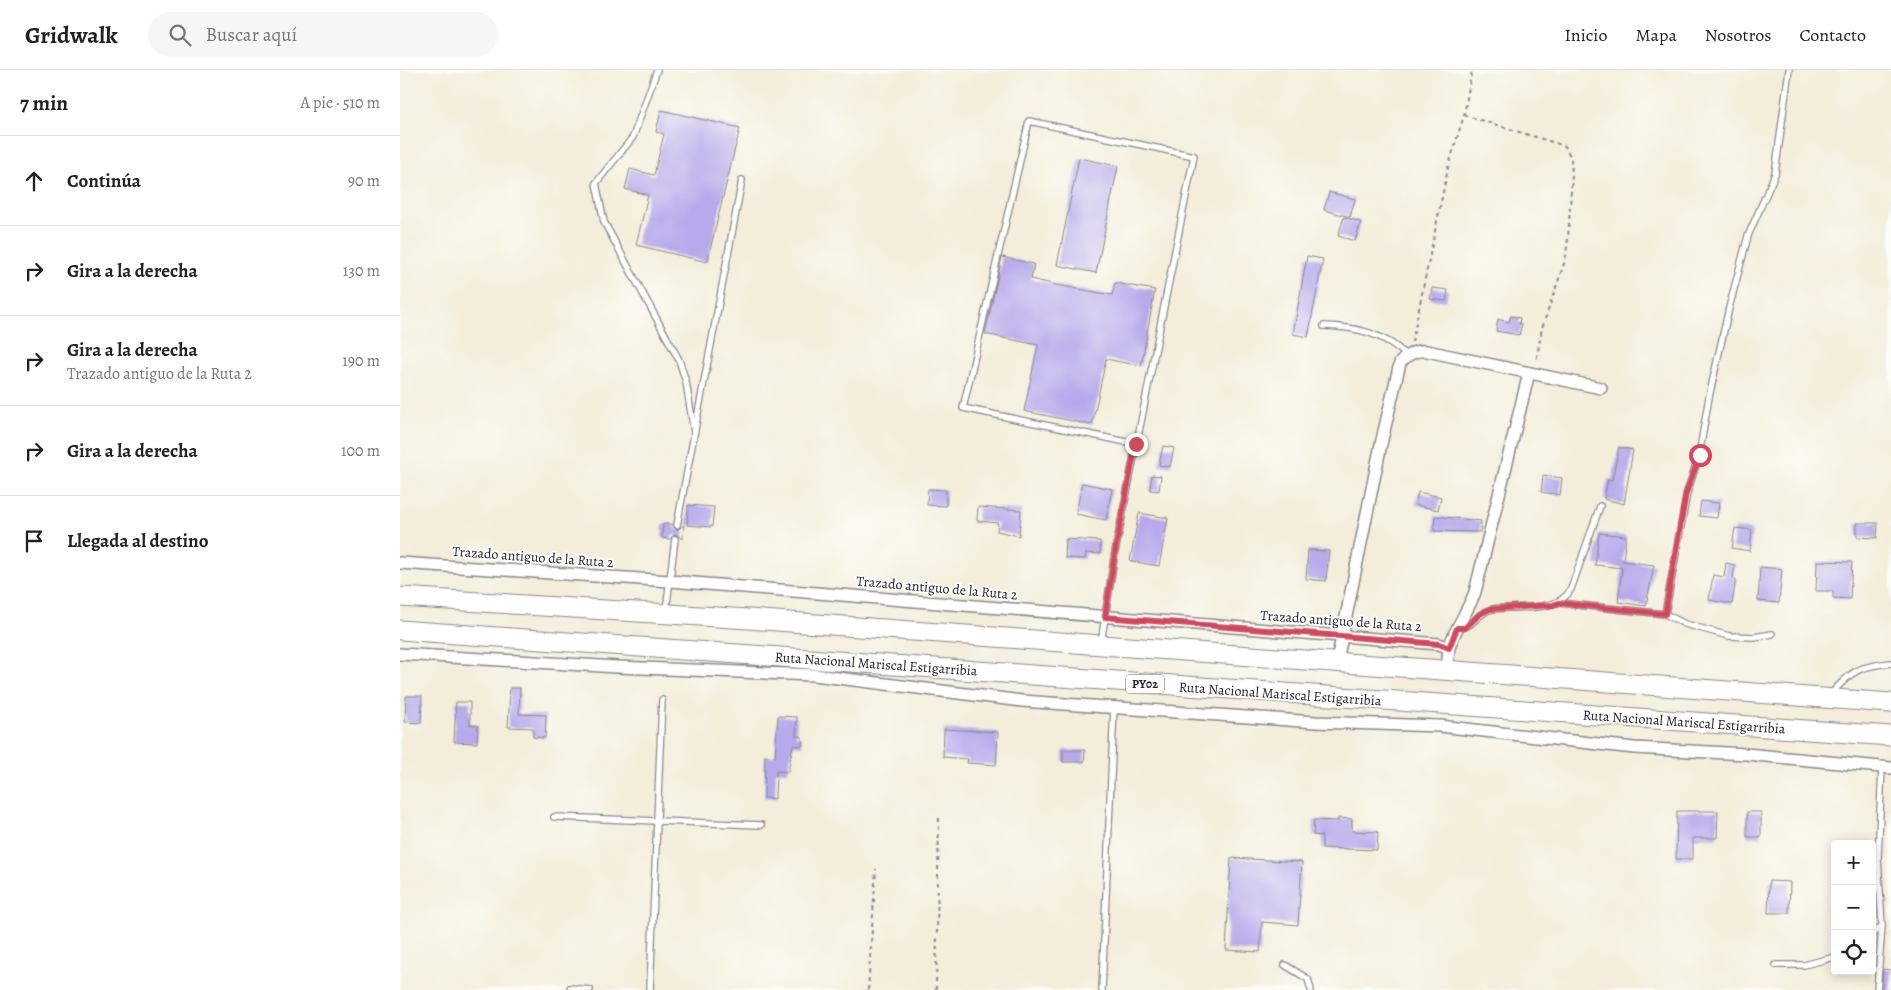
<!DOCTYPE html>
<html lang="es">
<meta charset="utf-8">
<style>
:root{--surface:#fff;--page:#f6f6f6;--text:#202124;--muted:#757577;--line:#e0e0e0}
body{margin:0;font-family:Alegreya,serif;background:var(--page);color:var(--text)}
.controls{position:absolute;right:15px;bottom:15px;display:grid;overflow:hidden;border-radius:5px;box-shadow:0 2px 12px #0003}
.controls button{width:45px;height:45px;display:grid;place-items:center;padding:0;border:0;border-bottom:1px solid var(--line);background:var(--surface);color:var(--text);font:25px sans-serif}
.stop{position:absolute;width:15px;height:15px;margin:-11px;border:4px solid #d1495b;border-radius:50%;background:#fff}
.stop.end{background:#d1495b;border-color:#fff;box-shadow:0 1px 5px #0008}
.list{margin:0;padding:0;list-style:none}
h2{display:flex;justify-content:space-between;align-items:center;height:65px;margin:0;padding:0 20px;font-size:21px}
h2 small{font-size:16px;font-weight:400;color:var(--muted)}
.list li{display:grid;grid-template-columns:32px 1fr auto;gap:15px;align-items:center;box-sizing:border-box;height:90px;padding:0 20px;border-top:1px solid var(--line)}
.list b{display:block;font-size:19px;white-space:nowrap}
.list p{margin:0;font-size:16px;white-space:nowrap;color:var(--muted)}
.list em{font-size:16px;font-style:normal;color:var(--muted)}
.icon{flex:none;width:28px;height:28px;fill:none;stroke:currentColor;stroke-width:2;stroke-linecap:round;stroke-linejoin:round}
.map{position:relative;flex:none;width:1491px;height:920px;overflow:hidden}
header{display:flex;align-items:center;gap:30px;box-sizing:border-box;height:70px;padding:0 25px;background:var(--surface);border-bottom:1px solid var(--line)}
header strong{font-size:24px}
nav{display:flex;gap:28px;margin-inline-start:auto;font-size:18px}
.search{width:350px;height:45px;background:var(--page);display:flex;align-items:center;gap:12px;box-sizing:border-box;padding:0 18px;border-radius:28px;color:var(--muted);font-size:19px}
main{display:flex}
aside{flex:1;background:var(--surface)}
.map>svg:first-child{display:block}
.building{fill:#b7a9ec}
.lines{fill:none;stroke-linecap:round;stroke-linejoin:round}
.service-casing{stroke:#8a888a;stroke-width:8}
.minor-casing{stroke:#8a888a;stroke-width:14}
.trunk-casing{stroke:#8a888a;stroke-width:21}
.path{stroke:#8a888a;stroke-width:2;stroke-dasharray:4 4;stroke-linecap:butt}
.service{stroke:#fff;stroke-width:5.5}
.minor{stroke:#fff;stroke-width:11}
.trunk{stroke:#fff;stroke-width:19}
.route{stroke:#d1495b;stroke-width:6}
.labels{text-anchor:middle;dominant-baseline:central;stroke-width:4;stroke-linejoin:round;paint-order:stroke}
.shield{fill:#fdfcf7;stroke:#646373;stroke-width:1}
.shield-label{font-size:12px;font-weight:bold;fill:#22223b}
.street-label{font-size:14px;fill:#22223b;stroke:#fdfcf7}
</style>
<header>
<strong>Gridwalk</strong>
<div class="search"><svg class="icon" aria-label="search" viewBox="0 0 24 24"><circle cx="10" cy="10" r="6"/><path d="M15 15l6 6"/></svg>Buscar aquí</div>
<nav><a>Inicio</a><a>Mapa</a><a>Nosotros</a><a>Contacto</a></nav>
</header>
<main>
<aside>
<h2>7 min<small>A pie · 510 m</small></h2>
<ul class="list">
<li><svg class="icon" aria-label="ahead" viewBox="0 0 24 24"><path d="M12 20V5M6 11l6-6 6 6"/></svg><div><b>Continúa</b></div><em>90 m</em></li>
<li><svg class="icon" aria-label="right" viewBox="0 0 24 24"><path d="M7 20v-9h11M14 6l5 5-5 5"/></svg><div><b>Gira a la derecha</b></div><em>130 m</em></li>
<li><svg class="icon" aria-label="right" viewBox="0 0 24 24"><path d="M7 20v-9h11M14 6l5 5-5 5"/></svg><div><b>Gira a la derecha</b><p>Trazado antiguo de la Ruta 2</p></div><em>190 m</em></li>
<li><svg class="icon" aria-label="right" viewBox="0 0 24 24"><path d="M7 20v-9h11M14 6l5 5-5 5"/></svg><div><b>Gira a la derecha</b></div><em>100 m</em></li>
<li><svg class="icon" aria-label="arrive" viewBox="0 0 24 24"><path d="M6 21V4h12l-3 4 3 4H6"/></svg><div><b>Llegada al destino</b></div></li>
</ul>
</aside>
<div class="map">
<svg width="1491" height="920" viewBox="0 0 1491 920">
<rect width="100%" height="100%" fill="#fdfcf7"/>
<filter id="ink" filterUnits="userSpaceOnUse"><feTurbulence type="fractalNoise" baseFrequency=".02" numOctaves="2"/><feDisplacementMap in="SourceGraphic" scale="10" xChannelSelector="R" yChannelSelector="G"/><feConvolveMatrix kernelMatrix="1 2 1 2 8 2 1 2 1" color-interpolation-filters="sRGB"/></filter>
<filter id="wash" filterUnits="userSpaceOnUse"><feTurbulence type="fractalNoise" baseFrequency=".0096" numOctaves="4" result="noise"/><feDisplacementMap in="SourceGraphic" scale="20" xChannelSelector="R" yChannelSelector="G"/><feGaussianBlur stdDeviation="1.12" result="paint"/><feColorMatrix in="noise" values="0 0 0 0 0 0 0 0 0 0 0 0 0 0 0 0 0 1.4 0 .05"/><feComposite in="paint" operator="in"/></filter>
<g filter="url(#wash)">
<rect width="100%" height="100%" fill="#f3edd9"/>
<g id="blocks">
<!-- building -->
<g class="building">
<path d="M261,40L340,58L307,192L236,175L248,125L225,119L230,99L254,105L264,64L256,62Z"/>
<path d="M679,88L718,96L696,203L657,195Z"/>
<path d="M929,122L955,129L950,147L924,140Z"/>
<path d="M944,147L961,152L955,171L938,166Z"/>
<path d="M907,186L923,189L908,267L893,264Z"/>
<path d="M602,187L634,194L631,209L656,215L712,225L715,213L755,220L741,296L706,289L692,355L624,341L638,275L585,264Z"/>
<path d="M1032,218L1048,220L1046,231L1030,229Z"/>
<path d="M1111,246L1120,248L1119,254H1122L1119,265L1096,261L1098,249L1109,252Z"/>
<path d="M763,376L774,378L770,397L759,395Z"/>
<path d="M1219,377L1233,380L1224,434L1204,429L1208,409L1212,410Z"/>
<path d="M752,405L761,406L759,421L750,420Z"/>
<path d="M1143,405L1162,408L1160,425L1141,422Z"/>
<path d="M682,413L712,419L706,450L676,444Z"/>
<path d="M528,419L546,420V436L527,435Z"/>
<path d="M1018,422L1041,427L1038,440L1015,435Z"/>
<path d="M1301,431L1319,433L1317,448L1299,446Z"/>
<path d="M288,435L314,437L312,457L287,455Z"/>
<path d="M578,437L621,440L619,466L597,461L598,453L577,451Z"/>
<path d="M739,443L768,448L759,496L730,491Z"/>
<path d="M1035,446L1081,451L1080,462L1034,461Z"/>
<path d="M1457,453H1478L1477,468L1457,467Z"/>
<path d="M263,454H272L277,460L284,455L283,469L275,464L270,469L262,468Z"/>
<path d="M1335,458L1352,460L1350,481L1332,478Z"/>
<path d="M1199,463L1226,466L1223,491L1254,495L1246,536L1218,532L1222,498L1195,495Z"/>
<path d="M666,469L700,471V484L686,483L685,489L665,488Z"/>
<path d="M908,480L929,481L926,511L906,509Z"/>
<path d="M1417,491L1452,492L1450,529L1433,528V521H1416Z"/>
<path d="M1326,493L1335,495L1333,508L1336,509L1332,534L1309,530L1313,505L1324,507Z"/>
<path d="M1360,497L1382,499L1379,533L1358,531Z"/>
<path d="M110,618H120L119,644L146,645L145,668L133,667V658L108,657Z"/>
<path d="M6,626H22L21,653L5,652Z"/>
<path d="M56,632H70V655H78L77,673L54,672Z"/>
<path d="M378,646L397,647L396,666L402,667V676L393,675L388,702L376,701L375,729L364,728L365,686L375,687Z"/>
<path d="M544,659L598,662L596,695L567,693L568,689L543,687Z"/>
<path d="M663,680H685L684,692H663Z"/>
<path d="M1277,741H1318L1317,768H1293V789H1276Z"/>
<rect x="1347" y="742" width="14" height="25"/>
<path d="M938,748L952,749V761L978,762L977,780L922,778V766L913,765L914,750L938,751Z"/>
<path d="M831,788L902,792L898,855L862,852L860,882L826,880Z"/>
<path d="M1369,811L1390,812L1389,843H1368Z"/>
<path d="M1483,899L1491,900V920H1482Z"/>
</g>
</g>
</g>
<g filter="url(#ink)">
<use href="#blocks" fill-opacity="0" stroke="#8a888a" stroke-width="1"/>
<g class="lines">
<defs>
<g id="service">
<path d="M257,0L233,67L196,113L204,152L279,290L286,312L294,362"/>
<path d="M924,256C956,257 984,263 1007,286"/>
<path d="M277,455L342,110"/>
<path d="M1159,533L1265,544L1285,554L1329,566L1354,567L1372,564"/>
<path d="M266,541L275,469"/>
<path d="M1265,544L1287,423L1299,385L1309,327L1329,238L1348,166L1375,104L1389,0"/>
<path d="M1057,558C1072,560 1078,541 1093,539C1118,535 1158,544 1171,519L1200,436"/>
<path d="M701,573L715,482L794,86L629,51L563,338L736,374"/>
<path d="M1431,624C1452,600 1460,596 1491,593"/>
<path d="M154,747L361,755"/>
<path d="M1472,864L1482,856"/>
<path d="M885,895L908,909L911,920"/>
<path d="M1376,895H1404L1435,887"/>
<path d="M170,918L190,920"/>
<path d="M250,920L262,630"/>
<path d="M702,920L714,637"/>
<path d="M1477,920L1482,856L1478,788L1482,697"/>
</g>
<g id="minor">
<path d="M0,493L270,511L1039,574L1049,578L1047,600"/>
<path d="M1049,578C1055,558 1068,541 1075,522L1129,303"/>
<path d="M0,584L217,597L414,605L622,631L915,652L1040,656L1234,678L1346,684L1491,698"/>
<path d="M937,591L981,374L1000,293C1008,284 1015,280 1027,281L1201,318"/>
</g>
<g id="trunk">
<path d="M0,527L348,549L1491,633"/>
<path d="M0,560L1491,666"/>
</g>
</defs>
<!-- service casing -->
<use href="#service" class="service-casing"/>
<!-- minor casing -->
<use href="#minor" class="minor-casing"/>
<!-- trunk casing -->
<use href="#trunk" class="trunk-casing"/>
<!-- path -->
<g class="path">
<path d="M1064,45L1165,76L1171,88L1172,105L1168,169L1165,191L1142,258L1136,292"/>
<path d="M1012,272L1048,98L1064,45L1072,0"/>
<path d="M468,920L476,799"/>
<path d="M536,920L539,747"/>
</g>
<!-- service -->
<use href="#service" class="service"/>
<!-- minor -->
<use href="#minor" class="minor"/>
<!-- trunk -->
<use href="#trunk" class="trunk"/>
</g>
</g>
<g class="lines" filter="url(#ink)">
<!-- route -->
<path class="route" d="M736,374L715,482L705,547L1039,574L1049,578L1057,558H1065L1080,544L1090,539L1153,535L1159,533L1265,544L1286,423L1300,385"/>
</g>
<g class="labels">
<!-- shield labels -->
<rect class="shield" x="726" y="604.5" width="38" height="19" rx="4"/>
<g class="shield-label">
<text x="745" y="614">PY02</text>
</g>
<!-- street labels -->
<g class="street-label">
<text transform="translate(133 487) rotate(4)">Trazado antiguo de la Ruta 2</text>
<text transform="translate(537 518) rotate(5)">Trazado antiguo de la Ruta 2</text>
<text transform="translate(941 551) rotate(4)">Trazado antiguo de la Ruta 2</text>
<text transform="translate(476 594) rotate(4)">Ruta Nacional Mariscal Estigarribia</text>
<text transform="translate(880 624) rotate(4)">Ruta Nacional Mariscal Estigarribia</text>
<text transform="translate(1284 652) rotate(4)">Ruta Nacional Mariscal Estigarribia</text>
</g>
</g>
</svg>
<div class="controls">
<button>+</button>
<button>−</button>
<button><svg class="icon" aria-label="locate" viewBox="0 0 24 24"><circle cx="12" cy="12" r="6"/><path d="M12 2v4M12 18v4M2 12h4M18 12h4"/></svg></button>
</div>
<div class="stop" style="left:1300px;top:385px"></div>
<div class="stop end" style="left:736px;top:374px"></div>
</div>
</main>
